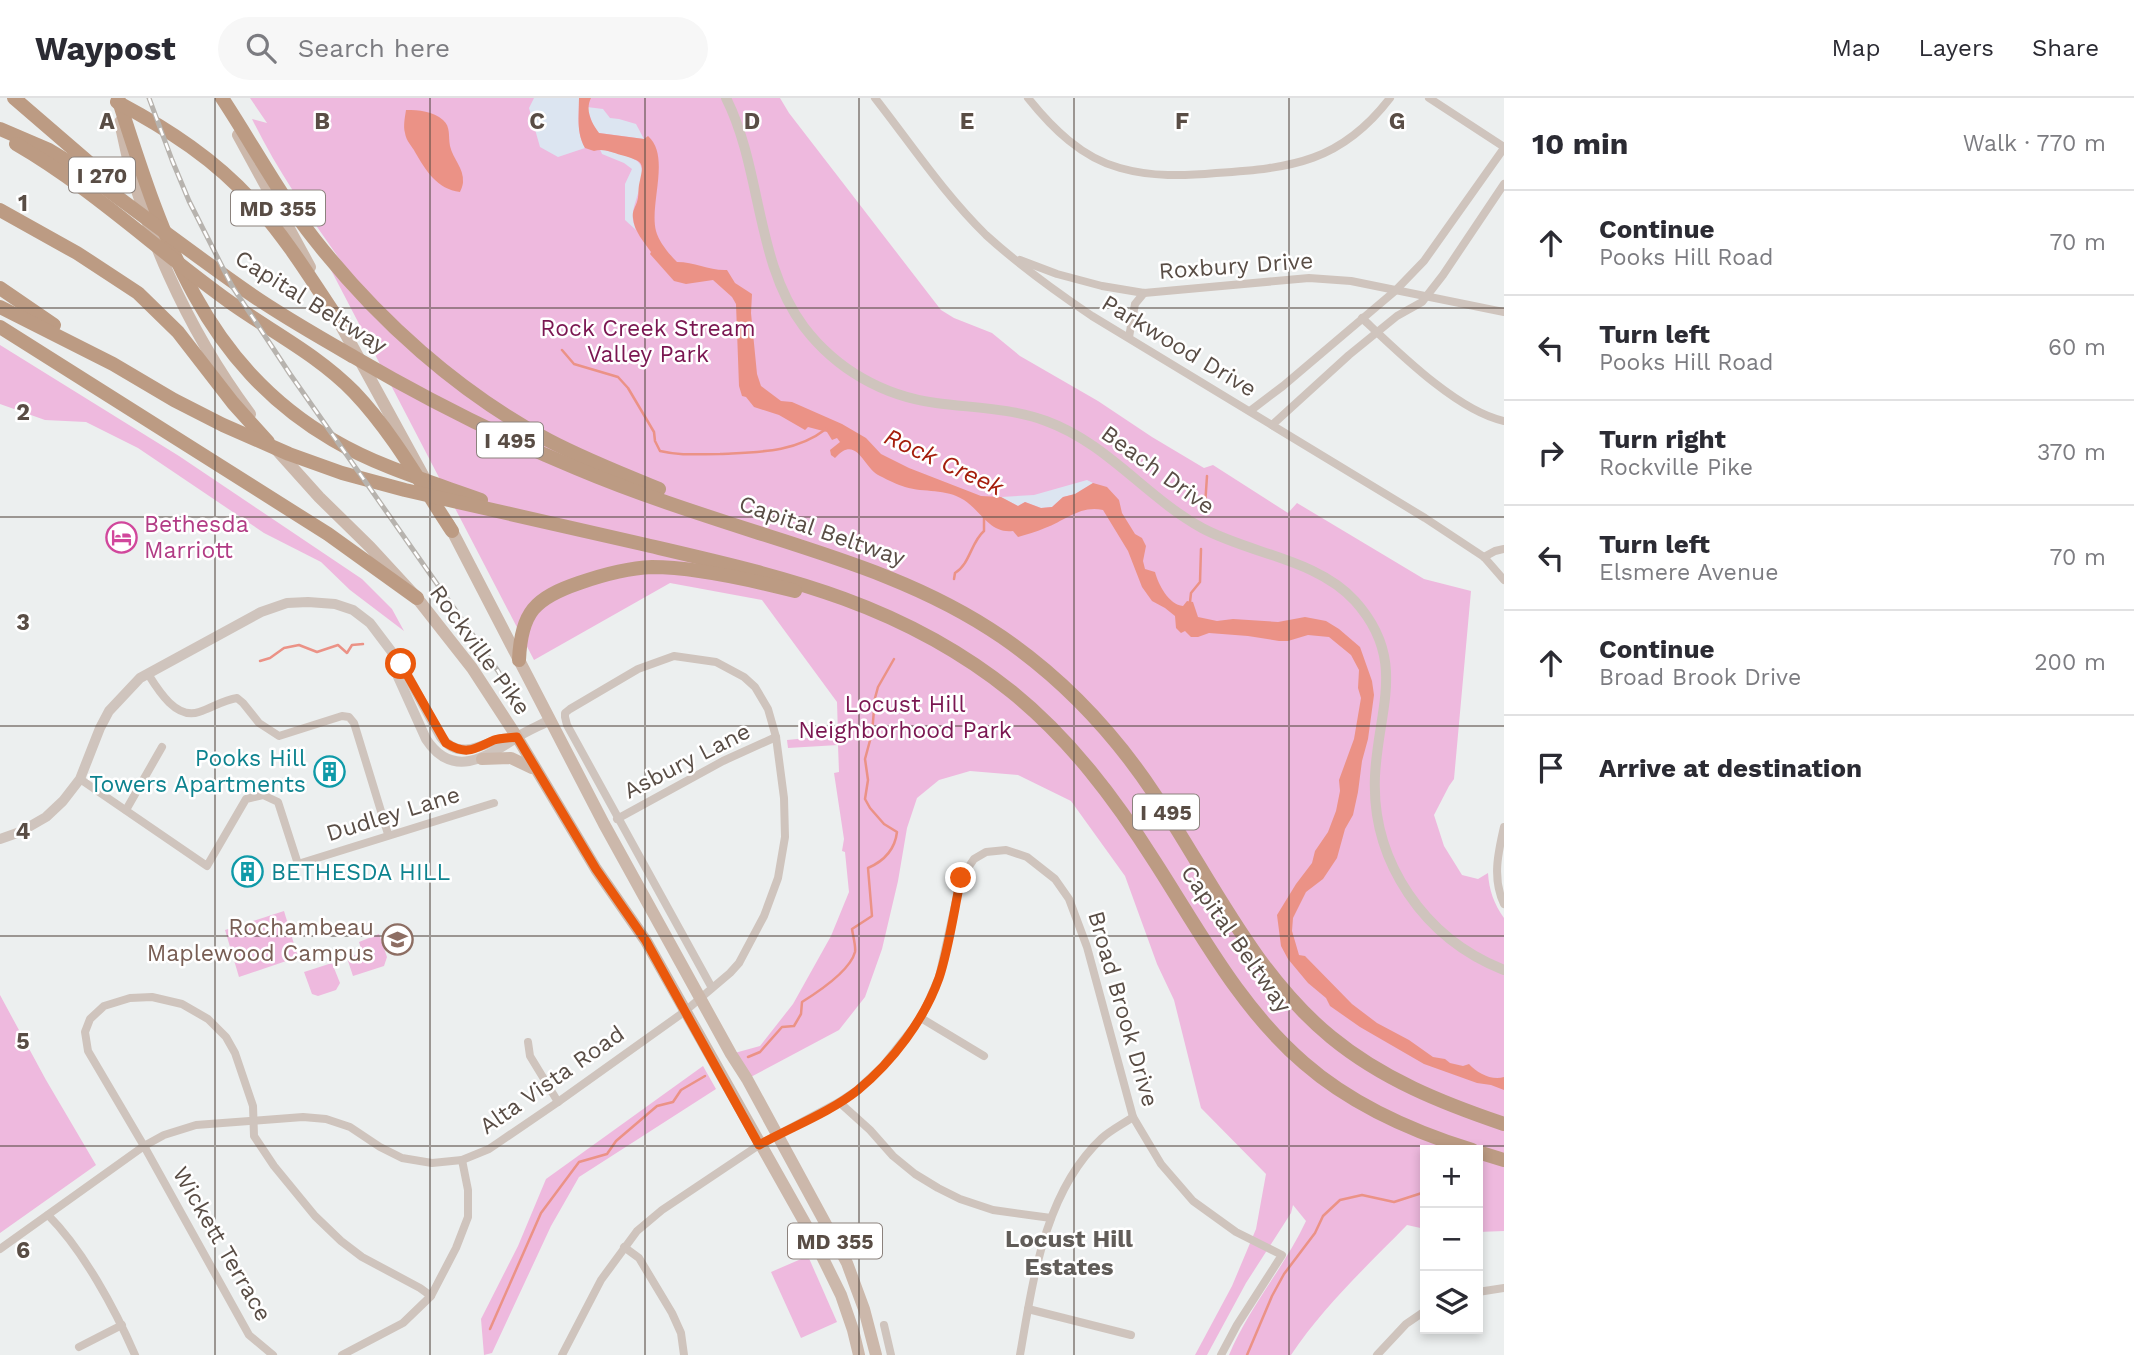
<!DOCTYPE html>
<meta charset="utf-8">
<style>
:root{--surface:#fff;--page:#f7f7f7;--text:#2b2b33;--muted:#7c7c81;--line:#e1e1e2}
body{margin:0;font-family:"Work Sans",sans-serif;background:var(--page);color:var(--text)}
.controls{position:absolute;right:21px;bottom:21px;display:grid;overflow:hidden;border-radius:0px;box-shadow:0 4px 10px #0003}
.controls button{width:63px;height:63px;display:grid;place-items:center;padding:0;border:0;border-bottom:2px solid var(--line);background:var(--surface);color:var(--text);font:35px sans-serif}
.stop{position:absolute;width:21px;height:21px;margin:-16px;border:5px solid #ea580c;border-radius:50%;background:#fff}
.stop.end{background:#ea580c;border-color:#fff;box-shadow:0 2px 7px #0008}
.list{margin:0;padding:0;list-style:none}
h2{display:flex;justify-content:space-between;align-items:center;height:91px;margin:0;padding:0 28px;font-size:30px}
h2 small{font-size:23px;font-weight:400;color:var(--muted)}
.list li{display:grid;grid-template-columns:46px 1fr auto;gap:21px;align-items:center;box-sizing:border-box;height:105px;padding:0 28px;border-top:2px solid var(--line)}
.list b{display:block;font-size:26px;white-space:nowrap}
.list p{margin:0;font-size:23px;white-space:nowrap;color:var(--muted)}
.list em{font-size:23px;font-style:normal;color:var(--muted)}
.icon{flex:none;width:38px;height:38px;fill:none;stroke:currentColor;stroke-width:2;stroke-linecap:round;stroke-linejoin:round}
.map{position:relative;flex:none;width:1504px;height:1257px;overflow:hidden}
header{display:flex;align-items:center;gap:42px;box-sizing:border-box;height:98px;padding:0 35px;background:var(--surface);border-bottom:2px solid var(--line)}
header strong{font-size:33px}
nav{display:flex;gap:38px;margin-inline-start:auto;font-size:24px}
.search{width:490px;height:63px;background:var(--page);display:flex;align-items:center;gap:18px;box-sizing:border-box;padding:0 24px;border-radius:38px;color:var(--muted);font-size:26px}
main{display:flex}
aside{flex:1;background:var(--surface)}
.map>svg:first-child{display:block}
.green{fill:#eeb9de}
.sand{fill:#dce5f1}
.water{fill:#eb9286}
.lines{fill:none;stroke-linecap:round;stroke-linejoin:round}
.stream{stroke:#eb9286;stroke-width:2.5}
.minor{stroke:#cfc4bd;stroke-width:8}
.tertiary{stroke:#cfc4bd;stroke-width:10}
.primary{stroke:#ccb8ab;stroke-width:12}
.motorway{stroke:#bc9b83;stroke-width:14}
.rail-casing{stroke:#b7b3ae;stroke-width:5}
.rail{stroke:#fff;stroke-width:2.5;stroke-dasharray:8;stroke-linecap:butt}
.route{stroke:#ea580c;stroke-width:9}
.grid{fill:none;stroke:#594d45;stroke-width:2;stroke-opacity:0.55}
.labels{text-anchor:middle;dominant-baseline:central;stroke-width:5;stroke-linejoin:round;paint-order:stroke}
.shield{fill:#fff;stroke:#8b827d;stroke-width:2}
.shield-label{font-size:21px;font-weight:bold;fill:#594d45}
.street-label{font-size:23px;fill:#594d45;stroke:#fff}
.park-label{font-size:23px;fill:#7a1651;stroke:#fff}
.hotel-label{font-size:23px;fill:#b23c85;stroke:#fff;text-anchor:start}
.culture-label{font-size:23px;fill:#0d838f;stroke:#fff;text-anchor:end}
.education-label{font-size:23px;fill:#785e54;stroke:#fff;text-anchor:end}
.water-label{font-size:24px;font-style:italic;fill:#a51e0c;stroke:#fff}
.neighbourhood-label{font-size:24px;font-weight:bold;fill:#615d59;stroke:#fff}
.grid-label{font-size:23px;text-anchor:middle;font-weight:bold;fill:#594d45;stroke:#fff;stroke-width:5;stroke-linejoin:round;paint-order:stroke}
</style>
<header>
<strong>Waypost</strong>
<div class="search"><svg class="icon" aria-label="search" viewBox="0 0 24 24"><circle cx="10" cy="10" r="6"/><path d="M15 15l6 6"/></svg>Search here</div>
<nav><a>Map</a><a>Layers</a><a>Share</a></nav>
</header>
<main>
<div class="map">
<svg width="1504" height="1257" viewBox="0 0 1504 1257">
<rect width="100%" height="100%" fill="#ecefef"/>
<!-- green -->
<g class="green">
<path d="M250,0H780L789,15L941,212L954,220L992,235L1020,258L1098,303L1152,339L1204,370L1213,367L1288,415L1297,405L1424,481L1471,493L1454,681L1449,688L1434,717L1444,748L1462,777L1478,781L1488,775C1489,792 1494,806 1504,820V1133L1478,1134V1052H1425V1131L1407,1127C1367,1168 1323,1209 1291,1257H1229C1249,1209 1284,1170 1306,1123L1293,1107L1291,1115L1246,1185L1207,1257H1195L1232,1188L1256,1131L1266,1076L1201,1010L1174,902L1157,866L1125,778L1071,703L1018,677L970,673L939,682L917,700L907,730L898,783L882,851L865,899L839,932L747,981L731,956L760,948L793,906L831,838L849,794L845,754L842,753L844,741L834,675L839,674L838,647L788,650L787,642L838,637L837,604L762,502L670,485L534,562L331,172L341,163C309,118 277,72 252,21L267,25Z"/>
<path d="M0,247L179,358L362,481L392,511L404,533L350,492L321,464L264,435L138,350L86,324L45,322L0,306Z"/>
<path d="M284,813L298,859L239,879L225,832Z"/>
<path d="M379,836L387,859L384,868L353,878L347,860L362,854L359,844Z"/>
<path d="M332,865L340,885L336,892L318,898L312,896L304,874Z"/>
<path d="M0,897L46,982L96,1067L0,1135Z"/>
<path d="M703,968L716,991L579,1079L551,1128L492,1255L484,1257L481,1221L518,1148L546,1081Z"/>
<path d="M808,1158L837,1224L801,1240L771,1174Z"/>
</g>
<!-- sand -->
<g class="sand">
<path d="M534,0H579C579,18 576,34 585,50L558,59L540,49L529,10Z"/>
<path d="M587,9L603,11L610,20L619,21L636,26L644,41L599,35L593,27Z"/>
<path d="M600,51C611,54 627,56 637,63C650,72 634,102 633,115C632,122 634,126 636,132L625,122V86L632,71L624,65L602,56Z"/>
<path d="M1087,382L1093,385L1075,396L1063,399L1052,409L1041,410L1025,404L1018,408L1001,399L1034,397Z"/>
</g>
<!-- water -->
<g class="water">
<path d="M579,0H591C585,12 591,24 599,35L644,41L648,38C671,58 649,106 656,133C659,144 669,156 677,164C695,164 710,173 727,172L735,185L752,196L751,215L757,276L761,288L781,303L792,304L842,326L866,340L881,356L909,370L981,398L1001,399L1018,408L1025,404L1041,410L1052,409L1063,399L1075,396L1093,385L1107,389L1119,402L1122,415L1135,436L1142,440L1146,448L1143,463L1145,471L1155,474C1158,486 1169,507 1183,508L1187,503L1193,504L1198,519L1217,523L1233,521L1278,524L1305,519L1326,523L1339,531L1360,549L1372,583L1374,597L1368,641L1362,663L1358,694L1353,717L1345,731L1337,760L1323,781L1306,794L1293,820L1292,833L1299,857L1305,858L1352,906L1377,925L1409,942L1433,959L1445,961L1450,965L1463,968L1469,966C1477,975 1492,983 1504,979V992L1491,987L1477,985L1424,966L1360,929L1330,908L1326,900L1308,885L1288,861L1281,848L1277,817L1296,786L1312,765L1315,753L1328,734L1336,713L1340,693L1339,682L1354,641L1361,600L1358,590L1359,572L1351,557L1329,539L1308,537L1288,543H1279L1248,538L1209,535L1198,539H1191L1185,533L1181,535L1176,530L1175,518L1165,510L1152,503L1142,489L1128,453L1103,412C1080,407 1065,423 1045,430C1036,434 1027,436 1018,439L1013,433C990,436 981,413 964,402C945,390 925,395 905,389C898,387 888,382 880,378C863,370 857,335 835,360L831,357L830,352L840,344L837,340L832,342L827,334L808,329L805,332L779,317L754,309L746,299L742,298L739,288L736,206L732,199L713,182L686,186L674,183L650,156L651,154C644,144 634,133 633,120C632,113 635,110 637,104C639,98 638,93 639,87C644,64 645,64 621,57C611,54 603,50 594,53L585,50C576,34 579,18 579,0Z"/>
<path d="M406,12C419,12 433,13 443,22C451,29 448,38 450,48C453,61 464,70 463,84C463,87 461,92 460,94C437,91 426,73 415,54C412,48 406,43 405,35C403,28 405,19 406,12Z"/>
</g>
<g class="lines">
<!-- stream -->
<g class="stream">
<path d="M562,252L574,266L618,279L628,290L654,334L655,343L660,353C681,358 698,356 720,356C757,354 795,355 826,331"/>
<path d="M1205,408L1207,378"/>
<path d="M954,481L955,475C970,466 971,444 984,433V418"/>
<path d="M1190,504L1191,495L1200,484L1201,451"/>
<path d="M260,563L270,560L284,550L299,547L317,554L338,547L347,555L352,547L363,546"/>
<path d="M748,959L760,954L782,929L794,928L801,916L802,904C818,894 850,873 855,854C856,848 853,838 852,831L872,818L868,770C884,763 895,751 897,734L884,726L870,710L865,701L868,682L865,661L872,635L875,600L878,589L894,561"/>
<path d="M490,1231L541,1115L579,1064L607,1056L616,1043L657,1008L673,1004L681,992L705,978"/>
<path d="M1247,1257L1272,1198L1284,1176L1315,1135L1323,1118L1340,1102L1362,1097L1394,1104L1425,1094"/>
</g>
<!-- minor -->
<g class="minor">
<path d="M875,0C911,46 944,96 986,137C1019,167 1055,193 1092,218L1425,420L1484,459L1504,482"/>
<path d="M1028,0C1052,30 1082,60 1120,70C1152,79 1184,78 1216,75C1292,70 1341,64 1390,0"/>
<path d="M1429,0L1504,49"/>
<path d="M1020,162L1057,176L1102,188L1144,195L1309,180L1351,183L1504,214"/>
<path d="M1362,220C1397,253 1457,313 1504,323"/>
<path d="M1129,239L1135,206L1144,195"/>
<path d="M1250,313L1283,288L1395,193L1424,163L1504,50"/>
<path d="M1272,327L1349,257L1397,218L1422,204L1443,177L1504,86"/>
<path d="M1484,459L1495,453L1504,451"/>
<path d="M148,576C158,592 176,622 199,614C212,610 223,602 237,600L243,605L259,625L279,638L342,618L349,619L354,625L388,736"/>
<path d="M80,681L207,768L246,701L263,697L278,704L298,766L494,705"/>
<path d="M126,712L162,649"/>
<path d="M617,721L723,663L776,639"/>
<path d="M1504,729C1498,755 1492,781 1504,806"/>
<path d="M921,920L984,958"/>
<path d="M528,944L530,958L558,1004"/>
<path d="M839,1004L870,1032L893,1058L915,1076L938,1090L960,1101L993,1112L1051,1120"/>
<path d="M48,1117C83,1152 115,1211 135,1257"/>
<path d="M624,1149L639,1160L672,1215L681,1235L684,1257"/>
<path d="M0,1151L144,1048L164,1037L196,1027L303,1019L326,1021L350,1029L380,1049L402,1060L432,1065L462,1062L489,1051L558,1004L684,914L730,875L739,865L764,818L778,780L785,739L784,700L776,639L768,611L755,589L744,579L716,564L674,558L638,571L570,611L565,615V619L567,627L712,890"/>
<path d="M1478,1194L1504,1190"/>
<path d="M1028,1211L1131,1237"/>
<path d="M884,1227L891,1257"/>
<path d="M79,1249L122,1227"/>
<path d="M273,1257L249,1237L144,1048L88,953L85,934L90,921L104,908L130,900L152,899L182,906L208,921L226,939L235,955L253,1008L254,1038L274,1068L315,1118L341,1143L362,1159L420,1190L431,1198"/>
<path d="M342,1257L403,1225L431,1198L456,1150L468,1119V1092L462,1062"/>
<path d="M562,1257L601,1182L637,1133L662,1112L759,1047L839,1004L857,992L882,969L921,920L939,879L961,780L974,761L986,754L1006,752L1027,759L1055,781L1069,801L1087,849L1133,1019L1161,1066L1193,1103L1236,1134L1282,1157L1237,1227L1221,1257"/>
<path d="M1020,1257C1033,1183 1044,1094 1102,1040C1111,1032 1123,1026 1133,1019"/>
<path d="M1377,1257L1406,1226L1425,1213"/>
</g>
<!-- tertiary -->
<g class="tertiary">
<path d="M726,0C762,71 755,164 804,229C836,271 883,298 936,305C973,310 1011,310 1046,323C1107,345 1147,400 1202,430C1250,456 1317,461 1355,503C1408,562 1378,611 1375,678C1371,764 1425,841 1504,872"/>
<path d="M393,557L394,570L426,641C452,681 485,660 516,640C526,633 539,628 550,622"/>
<path d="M0,741L20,734L46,719L63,703L80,681L100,630L109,613L140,580L261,514L287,505L308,504L335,506L353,512L370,525L401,566L441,639C456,659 475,651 494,643C501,640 509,640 517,639"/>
</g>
<!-- primary -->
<g class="primary">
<path d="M120,24C140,128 187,231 250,316"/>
<path d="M238,37L310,169"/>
<path d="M333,213L425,381"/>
<path d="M275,350L319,399L370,449L417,500L472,570L517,639L596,771L646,843L810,1134L841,1197L853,1232L859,1257"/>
<path d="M448,425L604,726L731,956L747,981L847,1165L864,1211L876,1257"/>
<path d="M482,661L511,660L532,670"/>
</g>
<!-- motorway -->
<g class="motorway">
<path d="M14,0L108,81"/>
<path d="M118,0C162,137 201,265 333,342C379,369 431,384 481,402"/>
<path d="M222,0C253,47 280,98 315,142C378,222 458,294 548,342C584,361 622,376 659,391"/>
<path d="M117,4C168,31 216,62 255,106C286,140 311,181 337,220"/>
<path d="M0,31L49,52L77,69C134,111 190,154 249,195C282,218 319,239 354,259C426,301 499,338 576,370C635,395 697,415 759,435C844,462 928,488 1002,539C1063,581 1114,635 1155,697C1210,779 1253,875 1331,939C1382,981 1442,1005 1504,1026"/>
<path d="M16,46C94,91 160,155 234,207C274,235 319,258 354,294C393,335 421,386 452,433"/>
<path d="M0,112L77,155L138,195L178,234L233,305L268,344"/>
<path d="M0,190L54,227"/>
<path d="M0,209L113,266L174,302L223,327L289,356L342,375L405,392C484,410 563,428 642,446C779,478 899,503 1012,594C1070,641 1115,701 1155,764C1200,834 1240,910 1304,965C1352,1007 1411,1033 1472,1052"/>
<path d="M0,229L328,436L417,500"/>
<path d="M519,562C521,514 535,500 579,485C602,477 627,470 652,469C696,469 752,482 795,493"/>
<path d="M1478,1054L1504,1062"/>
</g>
<defs>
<path id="rail" d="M149,0L172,62L189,103L232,188L290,276L498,573L522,613"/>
</defs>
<!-- rail casing -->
<use href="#rail" class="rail-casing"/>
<!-- rail -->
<use href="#rail" class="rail"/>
</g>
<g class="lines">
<!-- route -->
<path class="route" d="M401,566L446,645C467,658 474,651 494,642C501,640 510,640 517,639L596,771L646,843L759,1047C791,1029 829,1015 858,992C893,963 924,922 939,880C949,850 954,812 961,780"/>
</g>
<!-- grid -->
<path class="grid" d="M215,0V1257M430,0V1257M645,0V1257M859,0V1257M1074,0V1257M1289,0V1257M0,210H1504M0,419H1504M0,628H1504M0,838H1504M0,1048H1504"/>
<!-- icons -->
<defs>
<symbol id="hotel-ring" viewBox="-11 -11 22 22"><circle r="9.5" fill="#fff" stroke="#d1479c" stroke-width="1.5"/><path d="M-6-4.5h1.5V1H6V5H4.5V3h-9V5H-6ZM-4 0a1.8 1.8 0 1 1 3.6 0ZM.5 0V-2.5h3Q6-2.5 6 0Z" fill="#d1479c"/></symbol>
<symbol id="building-ring" viewBox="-11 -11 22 22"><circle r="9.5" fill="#fff" stroke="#0f9aa8" stroke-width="1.5"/><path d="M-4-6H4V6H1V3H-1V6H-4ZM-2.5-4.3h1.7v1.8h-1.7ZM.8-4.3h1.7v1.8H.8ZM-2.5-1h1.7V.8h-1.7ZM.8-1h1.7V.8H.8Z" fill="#0f9aa8"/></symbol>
<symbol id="school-ring" viewBox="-11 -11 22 22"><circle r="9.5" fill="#fff" stroke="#8d6e63" stroke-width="1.5"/><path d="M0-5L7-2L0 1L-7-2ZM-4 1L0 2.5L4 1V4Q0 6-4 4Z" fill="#8d6e63"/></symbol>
</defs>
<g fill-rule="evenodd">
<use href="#hotel-ring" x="104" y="422" width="35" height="35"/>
<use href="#building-ring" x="312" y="656" width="35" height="35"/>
<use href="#building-ring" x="230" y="756" width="35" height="35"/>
<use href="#school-ring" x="380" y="824" width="35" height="35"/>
</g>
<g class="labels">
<!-- shield labels -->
<g class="shield">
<rect x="69" y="59.5" width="66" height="35" rx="5"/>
<rect x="231" y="92.5" width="94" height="35" rx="5"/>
<rect x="477" y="324.5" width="66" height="35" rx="5"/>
<rect x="1133" y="696.5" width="66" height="35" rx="5"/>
<rect x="788" y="1125.5" width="94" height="35" rx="5"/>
</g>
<g class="shield-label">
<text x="102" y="77">I 270</text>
<text x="278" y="110">MD 355</text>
<text x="510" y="342">I 495</text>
<text x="1166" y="714">I 495</text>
<text x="835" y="1143">MD 355</text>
</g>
<!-- street labels -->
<g class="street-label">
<text transform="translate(1236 168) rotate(-4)">Roxbury Drive</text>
<text transform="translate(311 204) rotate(32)">Capital Beltway</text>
<text transform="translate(1179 248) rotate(31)">Parkwood Drive</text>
<text transform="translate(1158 372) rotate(36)">Beach Drive</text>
<text transform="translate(822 433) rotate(19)">Capital Beltway</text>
<text transform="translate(480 552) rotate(54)">Rockville Pike</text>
<text transform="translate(687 663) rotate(-27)">Asbury Lane</text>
<text transform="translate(393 716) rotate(-17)">Dudley Lane</text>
<text transform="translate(1236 841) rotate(55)">Capital Beltway</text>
<text transform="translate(1123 911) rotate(74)">Broad Brook Drive</text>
<text transform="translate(552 982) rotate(-35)">Alta Vista Road</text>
<text transform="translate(222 1146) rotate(60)">Wickett Terrace</text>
</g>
<!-- park labels -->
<g class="park-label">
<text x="648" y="230">Rock Creek Stream<tspan x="648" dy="26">Valley Park</tspan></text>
<text x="905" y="606">Locust Hill<tspan x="905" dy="26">Neighborhood Park</tspan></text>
</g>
<!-- hotel labels -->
<g class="hotel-label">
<text x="144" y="426">Bethesda<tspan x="144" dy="26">Marriott</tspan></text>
</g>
<!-- culture labels -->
<g class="culture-label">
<text x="306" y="660">Pooks Hill<tspan x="306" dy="26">Towers Apartments</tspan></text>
<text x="271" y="774" text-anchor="start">BETHESDA HILL</text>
</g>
<!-- education labels -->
<g class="education-label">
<text x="374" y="829">Rochambeau<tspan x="374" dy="26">Maplewood Campus</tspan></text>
</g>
<!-- water labels -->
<g class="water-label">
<text transform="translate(944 364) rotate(25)">Rock Creek</text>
</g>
<!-- neighbourhood labels -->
<g class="neighbourhood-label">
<text x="1069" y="1141">Locust Hill<tspan x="1069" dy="28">Estates</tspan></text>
</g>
</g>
<g class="grid-label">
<text x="107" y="31">A</text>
<text x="322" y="31">B</text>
<text x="537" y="31">C</text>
<text x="752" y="31">D</text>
<text x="967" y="31">E</text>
<text x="1182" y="31">F</text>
<text x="1397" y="31">G</text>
<text x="23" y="113">1</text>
<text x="23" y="322">2</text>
<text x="23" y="532">3</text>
<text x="23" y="741">4</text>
<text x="23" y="951">5</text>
<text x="23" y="1160">6</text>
</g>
</svg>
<div class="controls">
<button>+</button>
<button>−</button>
<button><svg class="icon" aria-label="layers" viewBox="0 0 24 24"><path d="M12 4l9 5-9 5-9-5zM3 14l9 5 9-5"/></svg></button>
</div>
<div class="stop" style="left:401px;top:566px"></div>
<div class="stop end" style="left:961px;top:780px"></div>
</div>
<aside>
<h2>10 min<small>Walk · 770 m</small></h2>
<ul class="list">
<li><svg class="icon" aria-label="ahead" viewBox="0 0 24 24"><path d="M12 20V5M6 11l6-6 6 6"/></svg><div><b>Continue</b><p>Pooks Hill Road</p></div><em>70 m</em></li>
<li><svg class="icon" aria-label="left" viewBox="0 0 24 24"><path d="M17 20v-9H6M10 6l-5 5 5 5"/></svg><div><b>Turn left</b><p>Pooks Hill Road</p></div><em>60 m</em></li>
<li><svg class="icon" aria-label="right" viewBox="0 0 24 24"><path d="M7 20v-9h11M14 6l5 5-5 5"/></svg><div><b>Turn right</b><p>Rockville Pike</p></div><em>370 m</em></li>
<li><svg class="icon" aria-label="left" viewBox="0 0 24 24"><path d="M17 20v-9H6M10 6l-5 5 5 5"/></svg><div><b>Turn left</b><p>Elsmere Avenue</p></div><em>70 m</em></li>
<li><svg class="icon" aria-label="ahead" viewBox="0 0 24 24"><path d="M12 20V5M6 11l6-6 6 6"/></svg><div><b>Continue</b><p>Broad Brook Drive</p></div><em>200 m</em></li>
<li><svg class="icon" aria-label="arrive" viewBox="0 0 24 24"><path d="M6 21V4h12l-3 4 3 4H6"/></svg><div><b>Arrive at destination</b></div></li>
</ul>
</aside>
</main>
